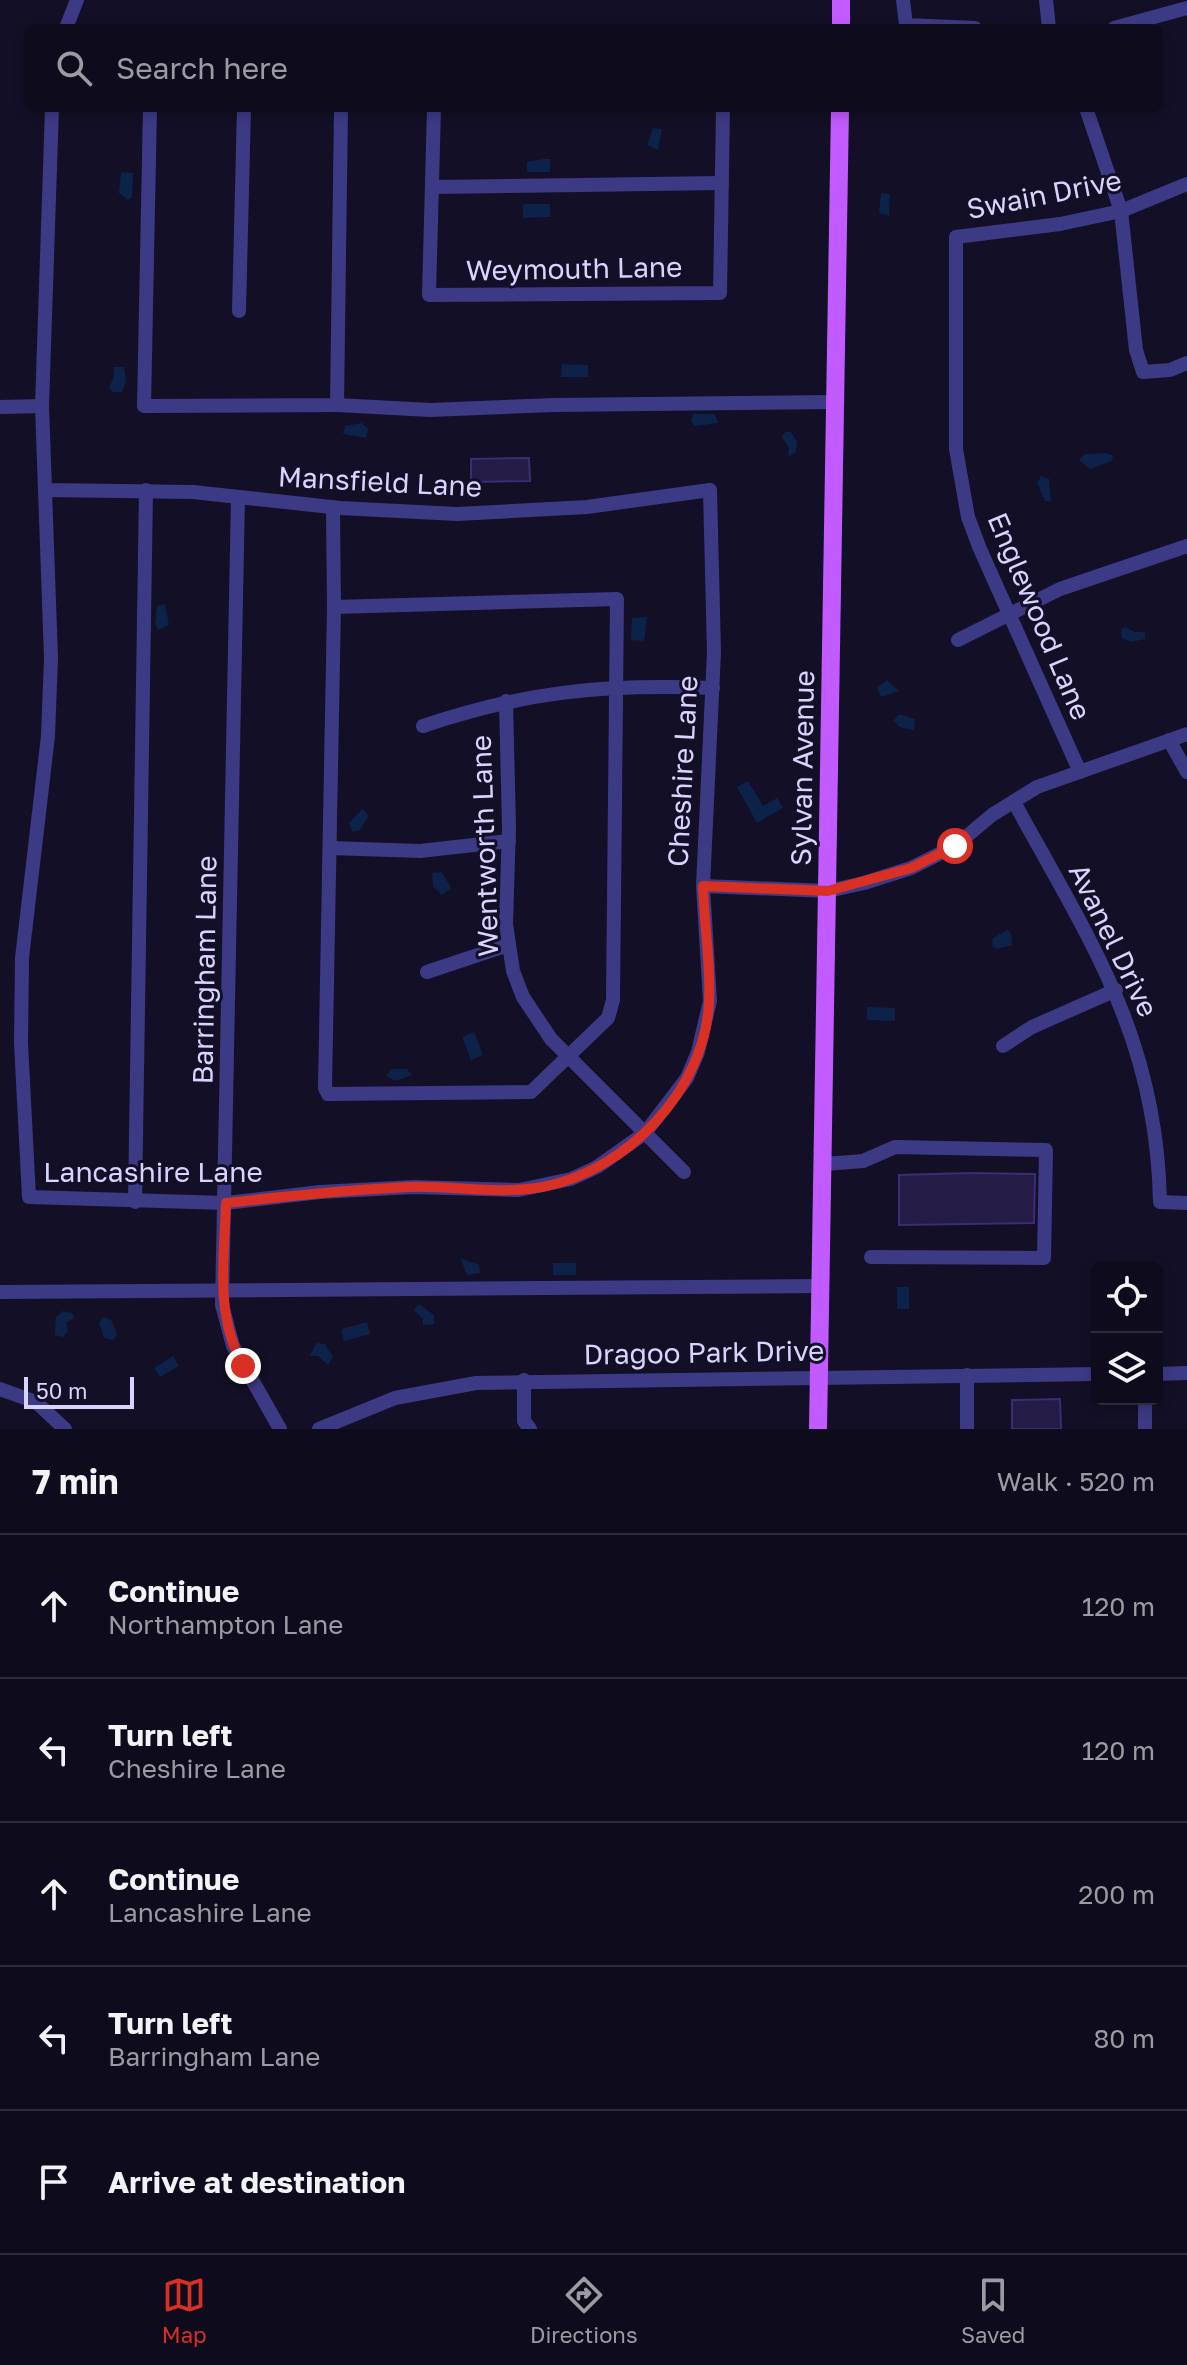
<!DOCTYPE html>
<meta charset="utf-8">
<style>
:root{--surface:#0e0b1c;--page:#171425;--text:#f1f3f6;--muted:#9b9ba3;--line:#2e2b3b;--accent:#d93025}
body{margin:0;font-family:"Golos Text",sans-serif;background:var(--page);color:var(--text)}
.controls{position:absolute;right:24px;bottom:24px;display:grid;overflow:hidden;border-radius:12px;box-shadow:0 4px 12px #0003}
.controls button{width:72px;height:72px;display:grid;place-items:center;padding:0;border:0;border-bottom:2px solid var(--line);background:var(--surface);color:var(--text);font:40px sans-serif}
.scale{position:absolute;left:24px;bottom:20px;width:110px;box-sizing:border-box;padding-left:8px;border:4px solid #d9d4ff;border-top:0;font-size:22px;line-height:28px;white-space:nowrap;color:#d9d4ff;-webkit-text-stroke:6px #130f26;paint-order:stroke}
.stop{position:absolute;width:24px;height:24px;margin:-18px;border:6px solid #d93025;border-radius:50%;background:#fff}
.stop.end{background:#d93025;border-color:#fff;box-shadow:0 2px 8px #0008}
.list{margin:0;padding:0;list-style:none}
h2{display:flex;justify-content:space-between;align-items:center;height:104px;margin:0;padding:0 32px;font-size:34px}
h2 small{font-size:26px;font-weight:400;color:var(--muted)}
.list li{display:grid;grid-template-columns:52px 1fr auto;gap:24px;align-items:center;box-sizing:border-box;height:144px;padding:0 32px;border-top:2px solid var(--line)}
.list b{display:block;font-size:30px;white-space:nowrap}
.list p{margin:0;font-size:26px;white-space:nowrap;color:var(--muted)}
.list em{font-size:26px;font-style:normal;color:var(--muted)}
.icon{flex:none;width:44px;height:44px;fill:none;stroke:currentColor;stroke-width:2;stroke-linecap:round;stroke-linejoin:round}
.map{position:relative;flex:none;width:1187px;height:1429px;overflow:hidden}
.search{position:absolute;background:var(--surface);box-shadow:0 4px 12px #0003;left:24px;right:24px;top:24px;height:88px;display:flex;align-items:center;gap:20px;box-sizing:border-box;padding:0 28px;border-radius:12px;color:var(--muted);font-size:30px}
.sheet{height:824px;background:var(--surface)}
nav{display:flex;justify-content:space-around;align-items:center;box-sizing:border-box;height:112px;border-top:2px solid var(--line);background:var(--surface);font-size:22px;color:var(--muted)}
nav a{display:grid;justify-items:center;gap:4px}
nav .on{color:var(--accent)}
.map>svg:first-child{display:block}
.water{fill:#0c2248}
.building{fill:#241b47;stroke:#3b2d73;stroke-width:2}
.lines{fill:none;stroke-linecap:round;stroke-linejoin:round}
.minor{stroke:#3d3a85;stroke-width:14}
.major{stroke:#c25bff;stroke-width:18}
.route{stroke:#d93025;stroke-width:10}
.labels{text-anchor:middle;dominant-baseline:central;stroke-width:6;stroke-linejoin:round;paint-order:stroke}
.street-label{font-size:28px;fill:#d9d4ff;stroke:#130f26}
</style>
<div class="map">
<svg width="1187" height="1429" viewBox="0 0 1187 1429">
<rect width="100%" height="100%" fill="#130f26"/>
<!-- water -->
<g class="water">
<path d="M653,128L662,129L658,150L647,145Z"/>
<path d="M544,159H550V172H527V162Z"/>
<path d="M121,172L133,173L132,197L128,200L119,193Z"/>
<path d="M881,193L890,194L889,216L879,213Z"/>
<path d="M523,204H550V217L523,218Z"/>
<path d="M562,364L588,365V377H561Z"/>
<path d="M114,367H124L126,382L122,392H112L109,387L114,377Z"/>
<path d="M693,414H715L718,423L695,426L691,422Z"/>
<path d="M362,423L368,429L366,438L343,434L345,426Z"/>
<path d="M785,432H791L797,442L796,452L788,457L789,448L782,437Z"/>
<path d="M1106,453L1113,455L1112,461L1090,469L1079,460L1085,454Z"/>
<path d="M1041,476L1049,479L1051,501H1045L1037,483Z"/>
<path d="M165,604L169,625L158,630L155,624L157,606Z"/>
<path d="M647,617L644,641L631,640L632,618Z"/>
<path d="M1125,627L1135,632H1145V639L1131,642L1122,638L1121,629Z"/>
<path d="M887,680L899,691L881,697L877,688Z"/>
<path d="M899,714L915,719L914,730L899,727L894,720Z"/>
<path d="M748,781L763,806L777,798L783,808L757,823L737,787Z"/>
<path d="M362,809L369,815L360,830L353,832L349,823Z"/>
<path d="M442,872L451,888L442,895L433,886L432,873Z"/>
<path d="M1008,930L1011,933L1012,945L997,949L992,946L993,938Z"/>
<path d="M867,1007L895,1008V1021L867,1020Z"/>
<path d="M474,1032L483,1055L471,1060L462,1037Z"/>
<path d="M392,1069H407L412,1075L395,1081L386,1076Z"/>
<path d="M460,1258L479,1265L480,1273L467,1275Z"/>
<rect x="553" y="1263" width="23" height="12"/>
<rect x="897" y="1287" width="12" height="22"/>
<path d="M419,1304L434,1315V1324L423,1325V1319L414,1310Z"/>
<path d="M63,1311L72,1313L74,1318L66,1323L68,1331L63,1337L55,1335L56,1317Z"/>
<path d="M105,1317L111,1320L117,1334L114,1340L104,1338L99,1322Z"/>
<path d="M367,1322L370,1334L344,1341L341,1329Z"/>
<path d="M316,1343L325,1344L333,1357L328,1365L318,1356H310Z"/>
<path d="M173,1356L179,1366L160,1377L154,1368Z"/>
</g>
<!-- building -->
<g class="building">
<path d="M529,458L530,481L471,482V459Z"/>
<path d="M968,1173L1035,1174L1034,1223L899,1225V1175Z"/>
<path d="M1060,1399L1061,1429H1012V1400Z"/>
</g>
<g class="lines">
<!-- minor -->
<g class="minor">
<path d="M903,0L906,25L975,28"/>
<path d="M1046,0L1049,28"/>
<path d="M66,28L77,0"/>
<path d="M1114,28L1187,8"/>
<path d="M150,108L144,406L337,405L341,108"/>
<path d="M434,108L429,295L720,293L723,108"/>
<path d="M1086,108L1121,211L1136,350L1143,372L1170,370L1187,363"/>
<path d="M432,187L722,183"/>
<path d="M239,311L244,108"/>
<path d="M337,405L430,410L554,405L835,402"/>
<path d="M0,407L42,406"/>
<path d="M46,490L193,492L340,508L457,514L587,507L710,490L714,652L703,886L710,1001L698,1052L687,1078L645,1133L597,1167L571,1179L519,1190L413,1187L320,1192L226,1203L29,1197L21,1043L22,958L48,736L51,658L42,406L52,108"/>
<path d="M238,497L222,1305L233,1346L280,1429"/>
<path d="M333,508L334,607"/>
<path d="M617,599L613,1000L608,1018L531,1092L328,1094L325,1088L334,607Z"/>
<path d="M958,640L1060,589L1187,546"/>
<path d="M506,701L509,827L506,924L513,971L523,997L551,1039L684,1172"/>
<path d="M423,726C527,691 604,684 713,688"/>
<path d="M1169,740L1187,772"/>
<path d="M1080,772L980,549L968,517L956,449V237L1060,224L1121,211L1187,184"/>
<path d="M1014,802C1090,941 1157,1038 1160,1202L1187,1203"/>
<path d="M330,848L420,851L509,841"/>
<path d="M703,886L828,891L864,883L911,868L955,846L992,815L1037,787L1187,734"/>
<path d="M427,972L508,945"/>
<path d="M1003,1046L1032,1027L1116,990"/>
<path d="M825,1164L863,1161L895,1147L1046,1150L1044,1258L871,1257"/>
<path d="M135,1202L146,490"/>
<path d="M0,1292L822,1286"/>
<path d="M1157,1374L1187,1373"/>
<path d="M967,1375V1429"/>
<path d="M524,1380V1421L530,1429"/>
<path d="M0,1389L36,1402L65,1429"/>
<path d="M319,1429L395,1398L476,1383L1097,1374"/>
<path d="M1145,1429V1399"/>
</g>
<!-- major -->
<g class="major">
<path d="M841,28V0"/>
<path d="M818,1429L840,108"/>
</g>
</g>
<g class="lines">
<!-- route -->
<path class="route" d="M243,1366C215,1314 224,1261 226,1203C287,1196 347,1190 408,1187C452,1185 498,1195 542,1187C627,1171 705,1090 709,1002C711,964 704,924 703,886L828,891L911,868L955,846"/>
</g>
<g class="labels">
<!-- street labels -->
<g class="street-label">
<text transform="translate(1044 194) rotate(-11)">Swain Drive</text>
<text transform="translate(574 268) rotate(-1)">Weymouth Lane</text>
<text transform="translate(380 481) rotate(3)">Mansfield Lane</text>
<text transform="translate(1040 616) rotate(67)">Englewood Lane</text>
<text transform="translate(802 768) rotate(-89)">Sylvan Avenue</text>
<text transform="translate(682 771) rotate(-87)">Cheshire Lane</text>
<text transform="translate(484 846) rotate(-92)">Wentworth Lane</text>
<text transform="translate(1114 940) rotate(64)">Avanel Drive</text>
<text transform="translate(204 970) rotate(-89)">Barringham Lane</text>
<text x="153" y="1171">Lancashire Lane</text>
<text transform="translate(704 1352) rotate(-1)">Dragoo Park Drive</text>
</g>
</g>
</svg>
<div class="controls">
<button><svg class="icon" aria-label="locate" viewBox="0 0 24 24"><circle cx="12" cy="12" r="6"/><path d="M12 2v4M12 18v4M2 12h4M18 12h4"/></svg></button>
<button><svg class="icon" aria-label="layers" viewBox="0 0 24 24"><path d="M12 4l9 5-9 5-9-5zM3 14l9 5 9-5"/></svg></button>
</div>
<div class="scale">50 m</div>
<div class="stop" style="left:955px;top:846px"></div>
<div class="stop end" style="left:243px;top:1366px"></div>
<div class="search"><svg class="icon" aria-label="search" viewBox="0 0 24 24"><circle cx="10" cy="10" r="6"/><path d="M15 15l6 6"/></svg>Search here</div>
</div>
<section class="sheet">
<h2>7 min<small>Walk · 520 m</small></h2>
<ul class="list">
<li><svg class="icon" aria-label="ahead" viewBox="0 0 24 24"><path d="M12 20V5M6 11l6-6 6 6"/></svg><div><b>Continue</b><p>Northampton Lane</p></div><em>120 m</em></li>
<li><svg class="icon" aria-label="left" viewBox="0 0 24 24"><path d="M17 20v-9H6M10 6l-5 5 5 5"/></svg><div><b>Turn left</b><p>Cheshire Lane</p></div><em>120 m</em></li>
<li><svg class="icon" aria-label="ahead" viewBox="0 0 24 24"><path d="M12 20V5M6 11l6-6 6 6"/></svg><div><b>Continue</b><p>Lancashire Lane</p></div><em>200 m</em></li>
<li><svg class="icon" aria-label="left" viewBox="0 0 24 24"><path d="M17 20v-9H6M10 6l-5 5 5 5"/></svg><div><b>Turn left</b><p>Barringham Lane</p></div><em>80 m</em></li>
<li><svg class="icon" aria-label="arrive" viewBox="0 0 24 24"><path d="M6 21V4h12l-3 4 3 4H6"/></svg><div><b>Arrive at destination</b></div></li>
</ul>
</section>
<nav>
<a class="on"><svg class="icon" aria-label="map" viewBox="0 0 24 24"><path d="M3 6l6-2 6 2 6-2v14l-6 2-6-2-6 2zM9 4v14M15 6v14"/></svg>Map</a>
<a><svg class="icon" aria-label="directions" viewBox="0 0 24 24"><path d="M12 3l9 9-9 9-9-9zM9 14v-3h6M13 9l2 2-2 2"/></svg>Directions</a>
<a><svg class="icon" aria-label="saved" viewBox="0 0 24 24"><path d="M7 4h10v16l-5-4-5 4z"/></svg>Saved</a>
</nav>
